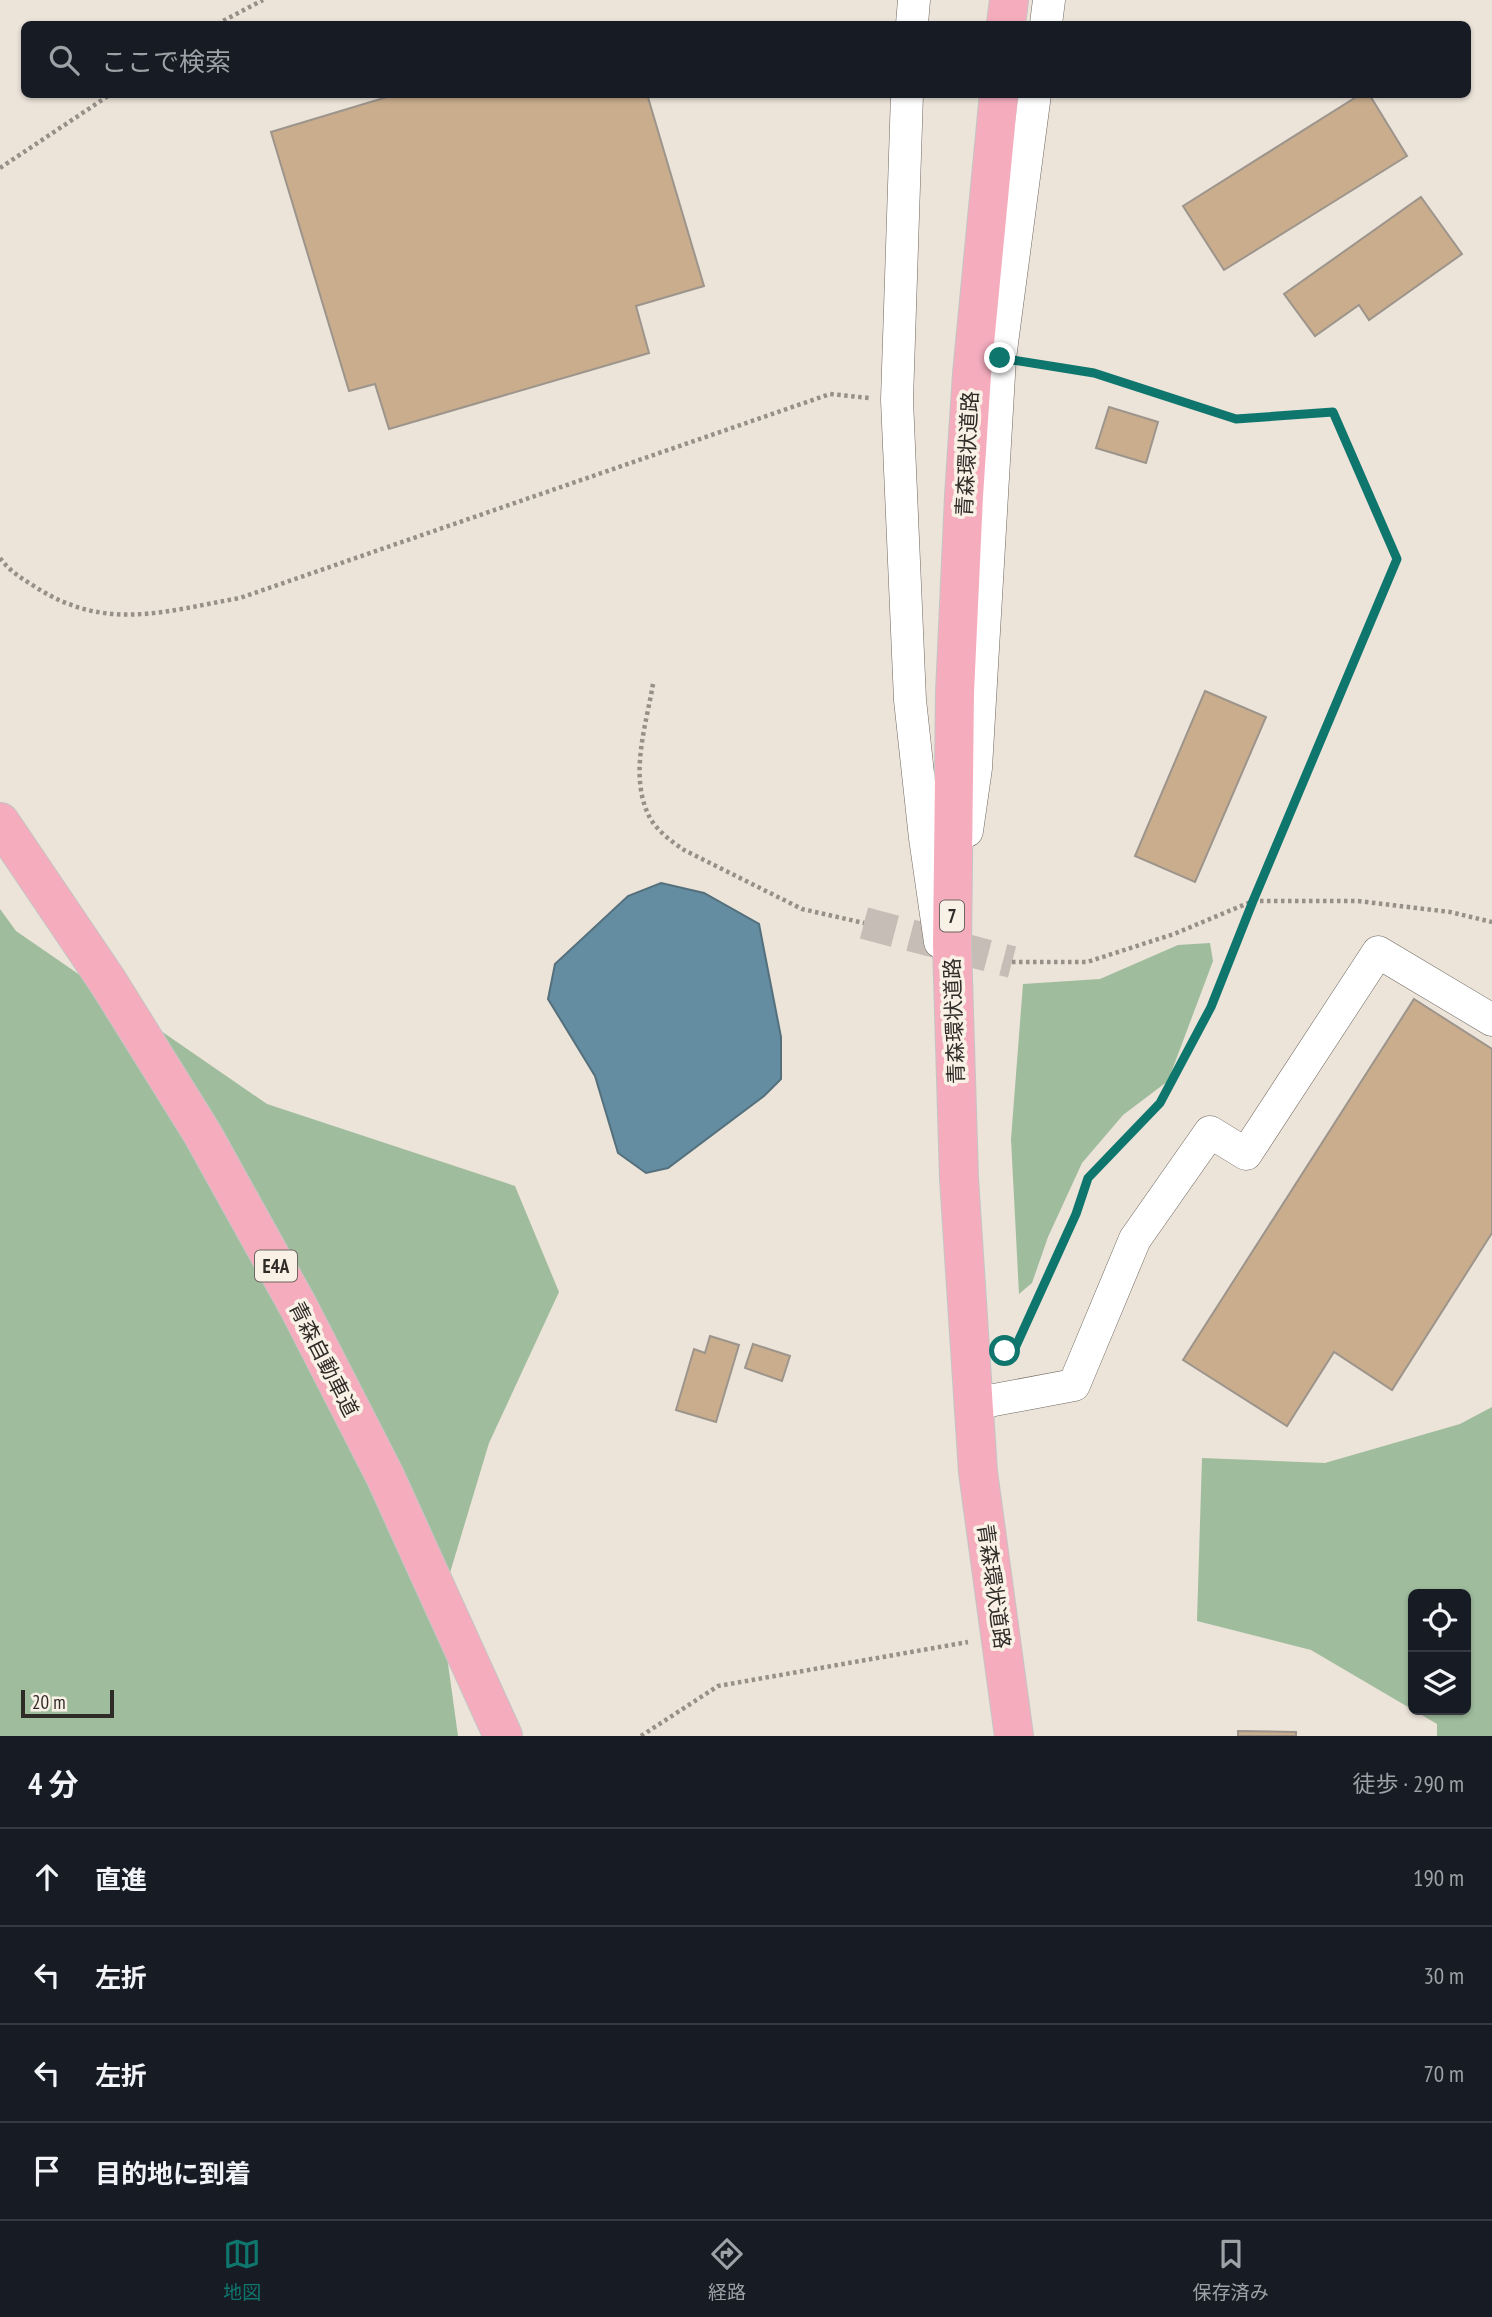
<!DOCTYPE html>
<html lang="ja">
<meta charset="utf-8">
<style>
:root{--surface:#171b24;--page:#20242c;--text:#f1f3f6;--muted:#9ea1a6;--line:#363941;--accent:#0f766e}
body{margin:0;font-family:"PT Sans Narrow","Noto Sans JP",sans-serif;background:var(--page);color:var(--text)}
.controls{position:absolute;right:21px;bottom:21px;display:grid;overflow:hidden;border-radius:10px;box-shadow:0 2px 5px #0004}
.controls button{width:63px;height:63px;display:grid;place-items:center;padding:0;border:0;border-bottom:2px solid var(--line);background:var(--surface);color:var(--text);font:35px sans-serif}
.scale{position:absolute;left:21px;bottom:18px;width:93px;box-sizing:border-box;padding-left:7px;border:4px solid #2f2c28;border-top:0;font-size:19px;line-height:24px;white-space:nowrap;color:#2f2c28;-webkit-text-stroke:5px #f9f0e6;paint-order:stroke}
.stop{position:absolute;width:21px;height:21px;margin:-16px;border:5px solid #0f766e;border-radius:50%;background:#fff}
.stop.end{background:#0f766e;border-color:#fff;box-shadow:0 2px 7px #0008}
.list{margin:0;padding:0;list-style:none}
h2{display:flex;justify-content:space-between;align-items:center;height:91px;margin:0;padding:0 28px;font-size:30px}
h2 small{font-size:23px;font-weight:400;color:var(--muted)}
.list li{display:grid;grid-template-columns:46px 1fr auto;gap:21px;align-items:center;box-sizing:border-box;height:98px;padding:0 28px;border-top:2px solid var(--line)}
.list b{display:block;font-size:26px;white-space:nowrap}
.list em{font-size:23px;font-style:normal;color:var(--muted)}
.icon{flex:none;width:38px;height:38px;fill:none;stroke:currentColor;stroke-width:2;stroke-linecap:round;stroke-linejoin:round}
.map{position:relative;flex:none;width:1492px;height:1736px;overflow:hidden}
.search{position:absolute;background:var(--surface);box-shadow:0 2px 5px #0004;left:21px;right:21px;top:21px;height:77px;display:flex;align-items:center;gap:18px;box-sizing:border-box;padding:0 24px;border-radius:10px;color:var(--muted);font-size:26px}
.sheet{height:483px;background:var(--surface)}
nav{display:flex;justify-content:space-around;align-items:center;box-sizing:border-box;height:98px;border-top:2px solid var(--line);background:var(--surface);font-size:19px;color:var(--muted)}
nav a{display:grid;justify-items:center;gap:4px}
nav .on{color:var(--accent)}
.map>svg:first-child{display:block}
.green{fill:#9fbc9d;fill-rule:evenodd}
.water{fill:#648da1;stroke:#54707d;stroke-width:2}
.building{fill:#c9ad8d;stroke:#9d958c;stroke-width:2}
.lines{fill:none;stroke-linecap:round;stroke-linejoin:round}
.minor-tunnel{stroke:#c6beb6;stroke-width:32;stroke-dasharray:32 16;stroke-linecap:butt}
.minor-casing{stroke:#6e675e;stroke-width:33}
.highway-casing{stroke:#c5c4c3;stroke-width:40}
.path{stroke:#969088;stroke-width:4.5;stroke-dasharray:3.5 3.5;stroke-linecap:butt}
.minor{stroke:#fff;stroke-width:32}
.highway{stroke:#f5adbe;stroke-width:38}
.route{stroke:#0f766e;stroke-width:9}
.labels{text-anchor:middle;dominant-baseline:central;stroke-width:7;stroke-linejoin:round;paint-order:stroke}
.shield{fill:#f9f0e6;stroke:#6c6761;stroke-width:2}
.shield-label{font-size:19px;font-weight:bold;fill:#2f2c28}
.street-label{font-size:21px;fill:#2f2c28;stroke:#f9f0e6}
</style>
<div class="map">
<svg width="1492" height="1736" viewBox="0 0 1492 1736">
<rect width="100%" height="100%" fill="#ece3d9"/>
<!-- green -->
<g class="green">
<path d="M0,909L16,931L267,1104L515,1186L559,1292L489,1443L440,1606L458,1736H0Z"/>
<path d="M1210,943L1213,961L1168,1081L1123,1115L1082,1163L1048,1237L1032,1283L1019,1294L1011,1139L1023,984L1100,979L1178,945Z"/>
<path d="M1492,1407V1736H1437V1724L1311,1650L1197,1621L1202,1458L1325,1463L1460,1424ZM1466,1594V1710H1413V1594Z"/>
</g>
<!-- water -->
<path class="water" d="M661,883L704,893L759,924L781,1037V1079L764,1096L668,1168L646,1173L618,1153L595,1076L548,999L555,964L628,896Z"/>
<!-- building -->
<g class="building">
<path d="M397,94H647L704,286L636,306L649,353L389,429L375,384L349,391L271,132Z"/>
<path d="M1361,94H1369L1407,156L1224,270L1183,206Z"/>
<path d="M1421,197L1462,254L1369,320L1359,305L1315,336L1284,294Z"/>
<path d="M1109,407L1158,422L1146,463L1096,448Z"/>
<path d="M1205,691L1266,717L1195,882L1135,856Z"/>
<path d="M1414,999L1492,1049V1233L1392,1390L1334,1352L1287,1426L1183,1360Z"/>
<path d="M710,1336L739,1345L716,1422L676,1410L694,1349L705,1353Z"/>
<path d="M753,1344L790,1356L782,1381L745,1368Z"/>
<path d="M1238,1731L1296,1732V1736H1238Z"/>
</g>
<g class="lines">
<!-- minor-tunnel -->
<path class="minor-tunnel" d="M864,923L1012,962"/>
<defs>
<g id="minor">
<path d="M912,24L914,0"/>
<path d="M1046,24L1049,0"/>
<path d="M907,94L897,400L910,700L925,838L940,942"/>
<path d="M967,831L976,768L1000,358L1035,94"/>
<path d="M973,1404L1074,1385L1135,1239L1210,1132L1246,1154L1378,952L1492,1020"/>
</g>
<g id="highway">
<path d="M1006,24L1009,0"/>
<path d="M999,94L972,374L964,496L955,693L952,945L959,1178L978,1472L1014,1736"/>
<path d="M0,822L108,982L202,1133L298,1306L385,1476L503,1736"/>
</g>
</defs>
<!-- minor casing -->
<use href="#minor" class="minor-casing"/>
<!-- highway casing -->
<use href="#highway" class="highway-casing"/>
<!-- path -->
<g class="path">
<path d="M217,24L263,0"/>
<path d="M0,168L111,94"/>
<path d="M0,558C10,572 23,579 37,588C107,632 165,611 240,598L830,394L869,398"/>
<path d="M653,684C646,726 629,775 649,816C656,830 672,842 684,850L802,909L864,923"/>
<path d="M1012,962H1087L1174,934L1253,901H1358L1450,912L1492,922"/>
<path d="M1005,1351L1016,1347L1076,1214L1088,1179L1160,1103L1211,1007L1253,901L1397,559L1333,412L1236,419L1094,373L1028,361"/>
<path d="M641,1736L718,1686L968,1642"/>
</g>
<!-- minor -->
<use href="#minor" class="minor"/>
<!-- highway -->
<use href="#highway" class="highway"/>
</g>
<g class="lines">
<!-- route -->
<path class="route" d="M1000,358L1094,373L1236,419L1333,412L1397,559L1253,901L1211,1007L1160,1103L1088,1178L1076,1214L1016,1346L1005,1351"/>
</g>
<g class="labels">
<!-- shield labels -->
<g class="shield">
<rect x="940" y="900.5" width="24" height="31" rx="5"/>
<rect x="255" y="1250.5" width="42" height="31" rx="5"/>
</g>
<g class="shield-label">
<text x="952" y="916">7</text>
<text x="276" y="1266">E4A</text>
</g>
<!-- street labels -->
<g class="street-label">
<text transform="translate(967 454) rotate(-87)">青森環状道路</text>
<text transform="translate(954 1021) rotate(-92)">青森環状道路</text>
<text transform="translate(324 1359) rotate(63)">青森自動車道</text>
<text transform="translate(994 1586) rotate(82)">青森環状道路</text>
</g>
</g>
</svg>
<div class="controls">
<button><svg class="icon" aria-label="locate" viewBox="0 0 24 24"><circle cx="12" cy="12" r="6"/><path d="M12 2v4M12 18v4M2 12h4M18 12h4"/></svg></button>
<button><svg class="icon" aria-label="layers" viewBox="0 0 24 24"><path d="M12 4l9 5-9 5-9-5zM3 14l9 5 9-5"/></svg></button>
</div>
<div class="scale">20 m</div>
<div class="stop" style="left:1005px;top:1351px"></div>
<div class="stop end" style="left:1000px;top:358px"></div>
<div class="search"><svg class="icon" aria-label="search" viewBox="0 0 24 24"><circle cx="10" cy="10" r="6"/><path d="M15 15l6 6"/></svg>ここで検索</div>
</div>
<section class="sheet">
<h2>4 分<small>徒歩 · 290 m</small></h2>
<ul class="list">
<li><svg class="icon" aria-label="ahead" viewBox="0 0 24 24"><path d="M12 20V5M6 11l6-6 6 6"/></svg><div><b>直進</b></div><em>190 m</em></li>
<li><svg class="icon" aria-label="left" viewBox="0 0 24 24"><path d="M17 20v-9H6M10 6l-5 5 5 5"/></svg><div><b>左折</b></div><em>30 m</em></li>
<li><svg class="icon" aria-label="left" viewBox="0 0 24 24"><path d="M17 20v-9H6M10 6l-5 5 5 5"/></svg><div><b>左折</b></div><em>70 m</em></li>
<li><svg class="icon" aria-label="arrive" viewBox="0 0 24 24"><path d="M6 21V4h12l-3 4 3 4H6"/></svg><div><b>目的地に到着</b></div></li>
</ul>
</section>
<nav>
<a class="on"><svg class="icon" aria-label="map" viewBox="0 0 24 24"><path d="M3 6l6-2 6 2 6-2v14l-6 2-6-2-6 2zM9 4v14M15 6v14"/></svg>地図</a>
<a><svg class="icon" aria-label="directions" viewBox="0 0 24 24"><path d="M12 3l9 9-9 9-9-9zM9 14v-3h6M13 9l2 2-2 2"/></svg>経路</a>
<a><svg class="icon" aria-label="saved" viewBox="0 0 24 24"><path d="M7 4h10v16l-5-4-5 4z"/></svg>保存済み</a>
</nav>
